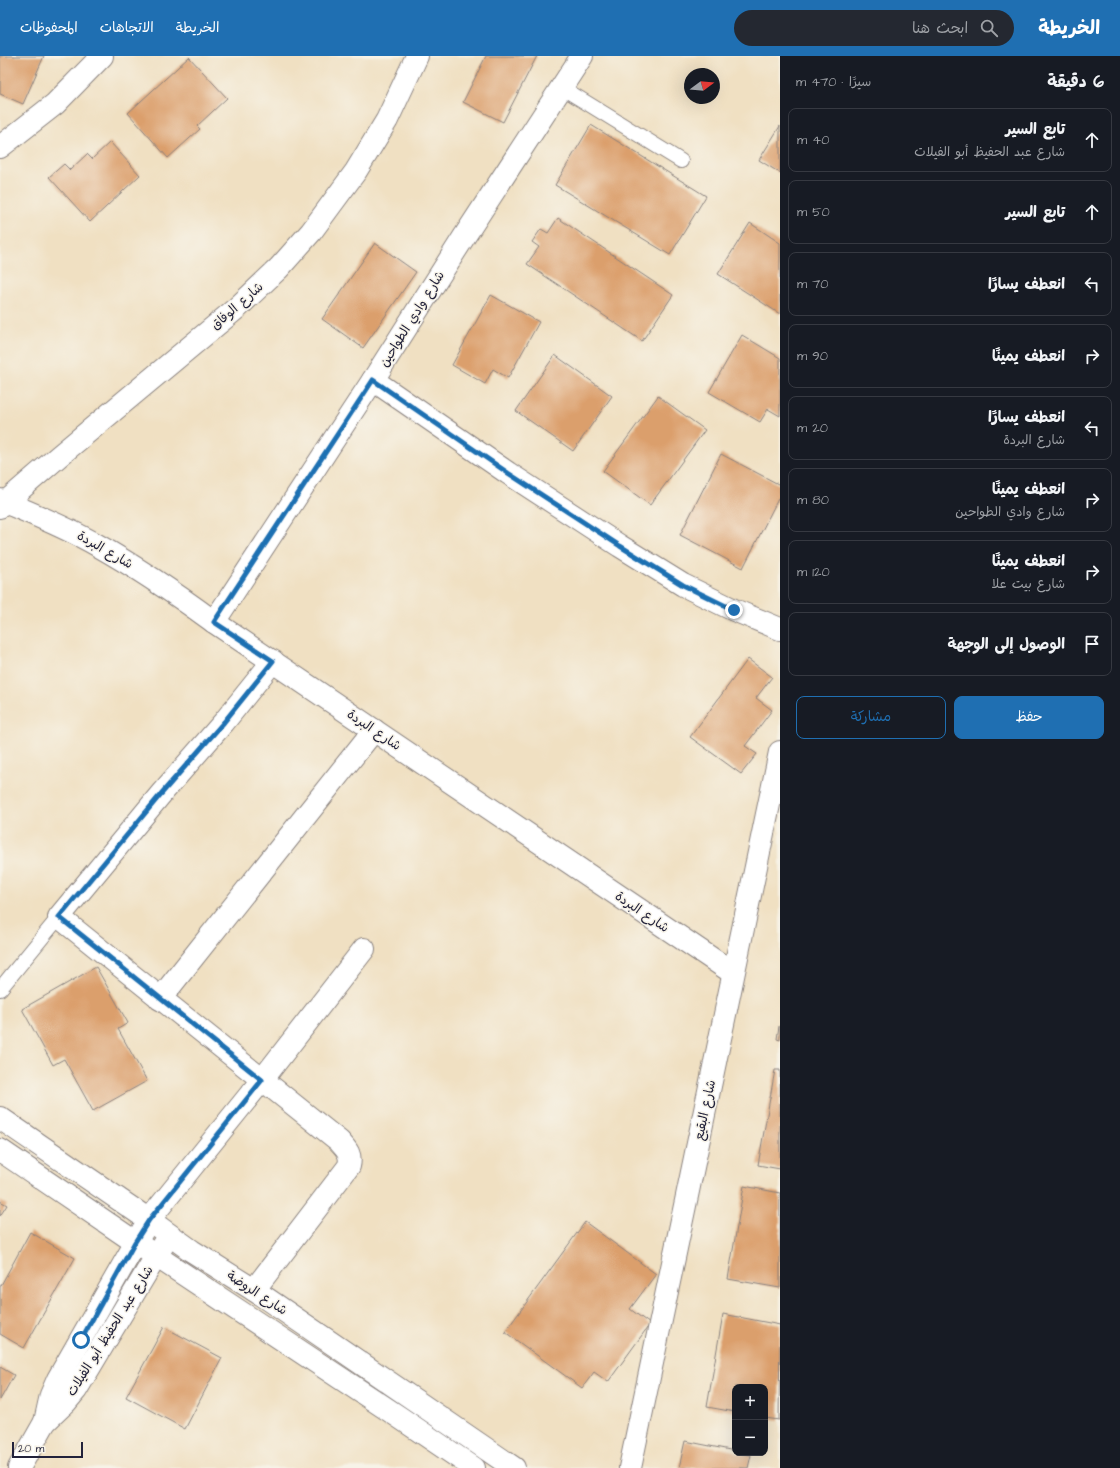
<!DOCTYPE html>
<html lang="ar">
<meta charset="utf-8">
<style>
:root{--surface:#171b24;--page:#242831;--text:#f1f3f6;--muted:#9ea1a6;--line:#363941;--accent:#1f6fb2}
body{margin:0;font-family:"Architects Daughter","Playpen Sans Arabic",sans-serif;background:var(--page);color:var(--text);direction:rtl}
.controls{position:absolute;right:12px;bottom:12px;display:grid;overflow:hidden;border-radius:8px;box-shadow:0 4px 16px #0002}
.controls button{width:36px;height:36px;display:grid;place-items:center;padding:0;border:0;border-bottom:1px solid var(--line);background:var(--surface);color:var(--text);font:20px sans-serif}
.compass{position:absolute;left:684px;top:12px;width:36px;height:36px;border-radius:50%;background:var(--surface);box-shadow:0 4px 16px #0002;rotate:74deg}
.scale{position:absolute;left:12px;bottom:10px;width:71px;box-sizing:border-box;padding-left:4px;border:2px solid #22223b;border-top:0;font-size:11px;line-height:14px;white-space:nowrap;color:#22223b;-webkit-text-stroke:3px #f7f3e8;paint-order:stroke}
.stop{position:absolute;width:12px;height:12px;margin:-9px;border:3px solid #1f6fb2;border-radius:50%;background:#fff}
.stop.end{background:#1f6fb2;border-color:#fff;box-shadow:0 1px 4px #0008}
.list{margin:0;padding:0;list-style:none}
h2{display:flex;justify-content:space-between;align-items:center;height:52px;margin:0;padding:0 16px;font-size:17px}
h2 small{font-size:13px;font-weight:400;color:var(--muted)}
.list li{display:grid;grid-template-columns:26px 1fr auto;gap:12px;align-items:center;box-sizing:border-box;height:64px;margin:0 8px 8px;padding:0 8px;border:1px solid var(--line);border-radius:8px}
.list b{display:block;font-size:15px;white-space:nowrap}
.list p{margin:0;font-size:13px;white-space:nowrap;color:var(--muted)}
.list em{font-size:13px;font-style:normal;color:var(--muted)}
.actions{display:flex;gap:8px;padding:12px 16px}
.actions a{flex:1;padding:9px 0;border:1px solid var(--accent);border-radius:8px;text-align:center;font-size:14px;color:var(--accent)}
.actions .main{background:var(--accent);color:#fff}
.icon{flex:none;width:22px;height:22px;fill:none;stroke:currentColor;stroke-width:2;stroke-linecap:round;stroke-linejoin:round}
.map{position:relative;flex:none;width:780px;height:1412px;overflow:hidden;direction:ltr}
header{display:flex;align-items:center;gap:24px;box-sizing:border-box;height:56px;padding:0 20px;background:var(--accent);color:#fff}
header strong{font-size:19px}
nav{display:flex;gap:22px;margin-inline-start:auto;font-size:14px}
.search{width:280px;height:36px;background:var(--page);display:flex;align-items:center;gap:10px;box-sizing:border-box;padding:0 14px;border-radius:22px;color:var(--muted);font-size:15px}
main{display:flex}
aside{flex:1;background:var(--surface)}
.map>svg:first-child{display:block}
.building{fill:#db9f6c}
.lines{fill:none;stroke-linecap:round;stroke-linejoin:round}
.service-casing{stroke:#89817e;stroke-width:16}
.minor-casing{stroke:#89817e;stroke-width:24}
.tertiary-casing{stroke:#89817e;stroke-width:24}
.service{stroke:#fff;stroke-width:14}
.minor{stroke:#fff;stroke-width:22}
.tertiary{stroke:#fff;stroke-width:22}
.route{stroke:#1f6fb2;stroke-width:5}
.labels{text-anchor:middle;dominant-baseline:central;stroke-width:3;stroke-linejoin:round;paint-order:stroke}
.street-label{font-size:13px;fill:#22223b;stroke:#f7f3e8}
</style>
<header>
<strong>الخريطة</strong>
<div class="search"><svg class="icon" aria-label="search" viewBox="0 0 24 24"><circle cx="10" cy="10" r="6"/><path d="M15 15l6 6"/></svg>ابحث هنا</div>
<nav><a>الخريطة</a><a>الاتجاهات</a><a>المحفوظات</a></nav>
</header>
<main>
<aside>
<h2>6 دقيقة<small>سيرًا · 470 m</small></h2>
<ul class="list">
<li><svg class="icon" aria-label="ahead" viewBox="0 0 24 24"><path d="M12 20V5M6 11l6-6 6 6"/></svg><div><b>تابع السير</b><p>شارع عبد الحفيظ أبو الفيلات</p></div><em>40 m</em></li>
<li><svg class="icon" aria-label="ahead" viewBox="0 0 24 24"><path d="M12 20V5M6 11l6-6 6 6"/></svg><div><b>تابع السير</b></div><em>50 m</em></li>
<li><svg class="icon" aria-label="left" viewBox="0 0 24 24"><path d="M17 20v-9H6M10 6l-5 5 5 5"/></svg><div><b>انعطف يسارًا</b></div><em>70 m</em></li>
<li><svg class="icon" aria-label="right" viewBox="0 0 24 24"><path d="M7 20v-9h11M14 6l5 5-5 5"/></svg><div><b>انعطف يمينًا</b></div><em>90 m</em></li>
<li><svg class="icon" aria-label="left" viewBox="0 0 24 24"><path d="M17 20v-9H6M10 6l-5 5 5 5"/></svg><div><b>انعطف يسارًا</b><p>شارع البردة</p></div><em>20 m</em></li>
<li><svg class="icon" aria-label="right" viewBox="0 0 24 24"><path d="M7 20v-9h11M14 6l5 5-5 5"/></svg><div><b>انعطف يمينًا</b><p>شارع وادي الطواحين</p></div><em>80 m</em></li>
<li><svg class="icon" aria-label="right" viewBox="0 0 24 24"><path d="M7 20v-9h11M14 6l5 5-5 5"/></svg><div><b>انعطف يمينًا</b><p>شارع بيت علا</p></div><em>120 m</em></li>
<li><svg class="icon" aria-label="arrive" viewBox="0 0 24 24"><path d="M6 21V4h12l-3 4 3 4H6"/></svg><div><b>الوصول إلى الوجهة</b></div></li>
</ul>
<div class="actions"><a class="main">حفظ</a><a>مشاركة</a></div>
</aside>
<div class="map">
<svg width="780" height="1412" viewBox="0 0 780 1412">
<rect width="100%" height="100%" fill="#f7f3e8"/>
<filter id="ink" filterUnits="userSpaceOnUse"><feTurbulence type="fractalNoise" baseFrequency=".025" numOctaves="2"/><feDisplacementMap in="SourceGraphic" scale="8" xChannelSelector="R" yChannelSelector="G"/><feConvolveMatrix kernelMatrix="1 2 1 2 8 2 1 2 1" color-interpolation-filters="sRGB"/></filter>
<filter id="wash" filterUnits="userSpaceOnUse"><feTurbulence type="fractalNoise" baseFrequency=".012" numOctaves="4" result="noise"/><feDisplacementMap in="SourceGraphic" scale="16" xChannelSelector="R" yChannelSelector="G"/><feGaussianBlur stdDeviation="0.9" result="paint"/><feColorMatrix in="noise" values="0 0 0 0 0 0 0 0 0 0 0 0 0 0 0 0 0 1.4 0 .05"/><feComposite in="paint" operator="in"/></filter>
<g filter="url(#wash)">
<rect width="100%" height="100%" fill="#f0e0c2"/>
<g id="blocks">
<!-- building -->
<g class="building">
<path d="M0,0H44L23,48L0,38Z"/>
<path d="M486,0H537L503,66L463,46Z"/>
<path d="M189,1L227,42L197,70L200,73L168,102L128,57Z"/>
<path d="M591,69L706,140L670,199L555,129Z"/>
<path d="M780,70V117L759,104Z"/>
<path d="M110,86L140,119L90,166L49,121L64,108L70,114L87,98L92,103Z"/>
<path d="M558,162L673,239L642,285L527,208L539,191L532,186L541,173L548,177Z"/>
<path d="M750,167L780,187V258L718,218Z"/>
<path d="M375,187L416,216L363,292L322,263Z"/>
<path d="M491,239L539,266L508,322L493,313L485,328L452,309Z"/>
<path d="M742,279L780,302V360L768,353L760,366L709,336Z"/>
<path d="M555,299L612,340L573,395L516,355Z"/>
<path d="M658,340L705,374L650,449L603,415Z"/>
<path d="M721,398L780,429V439L743,512L680,479Z"/>
<path d="M748,603L772,621L756,642L772,654L745,690L757,698L741,718L690,681Z"/>
<path d="M96,911L128,967L118,973L147,1025L93,1055L64,1003L53,1009L22,953Z"/>
<path d="M779,970H780V984L777,983Z"/>
<path d="M775,1014H780V1113L758,1109Z"/>
<path d="M744,1130L780,1137V1232L728,1223Z"/>
<path d="M0,1145L7,1149L0,1160Z"/>
<path d="M585,1166L656,1218L630,1253L650,1268L608,1326L594,1316L582,1332L505,1276Z"/>
<path d="M30,1176L75,1202L24,1292L0,1278V1231Z"/>
<path d="M723,1258L780,1269L779,1364L765,1362V1331H735V1356L707,1351Z"/>
<path d="M164,1271L222,1302L185,1373L126,1341Z"/>
<path d="M0,1311L14,1319L0,1344Z"/>
<path d="M685,1385L735,1395V1397L751,1399L748,1412H679Z"/>
</g>
</g>
</g>
<g filter="url(#ink)">
<use href="#blocks" fill-opacity="0" stroke="#89817e" stroke-width="1"/>
<g class="lines">
<defs>
<g id="service">
<path d="M561,31L681,105"/>
<path d="M0,933L59,861"/>
</g>
<g id="minor">
<path d="M0,91L55,48L102,0"/>
<path d="M373,324L508,417L620,490L683,529L734,554L780,573"/>
<path d="M0,444C33,458 66,471 97,489C138,512 176,538 214,566L733,917"/>
<path d="M214,566L373,324L464,181L582,0"/>
<path d="M160,943L374,674"/>
<path d="M149,1164L262,1024L364,893"/>
<path d="M254,1234L349,1110C352,1098 346,1093 339,1085L59,861L161,738L224,666L273,605"/>
<path d="M630,1412L780,696"/>
</g>
<g id="tertiary">
<path d="M0,451L59,400L238,251L279,212L311,176L356,115L387,64L417,0"/>
<path d="M0,1062L149,1164L192,1195L254,1234L514,1412"/>
<path d="M0,1094L135,1186L399,1361L474,1412"/>
<path d="M45,1366L51,1339L58,1323L143,1174"/>
<path d="M19,1412L45,1366L66,1346L76,1334L164,1187"/>
</g>
</defs>
<!-- service casing -->
<use href="#service" class="service-casing"/>
<!-- minor casing -->
<use href="#minor" class="minor-casing"/>
<!-- tertiary casing -->
<use href="#tertiary" class="tertiary-casing"/>
<!-- service -->
<use href="#service" class="service"/>
<!-- minor -->
<use href="#minor" class="minor"/>
<!-- tertiary -->
<use href="#tertiary" class="tertiary"/>
</g>
</g>
<g class="lines" filter="url(#ink)">
<!-- route -->
<path class="route" d="M81,1284L135,1186L149,1164L262,1024L59,861L161,738L224,666L273,605L214,566L373,324L508,417L620,490L683,529L734,554"/>
</g>
<g class="labels">
<!-- street labels -->
<g class="street-label">
<text transform="translate(237 250) rotate(-41)">شارع الوفاق</text>
<text transform="translate(412 263) rotate(-58)">شارع وادي الطواحين</text>
<text transform="translate(105 494) rotate(30)">شارع البردة</text>
<text transform="translate(374 674) rotate(34)">شارع البردة</text>
<text transform="translate(642 856) rotate(34)">شارع البردة</text>
<text transform="translate(705 1054) rotate(-78)">شارع البقيع</text>
<text transform="translate(257 1237) rotate(33)">شارع الروضة</text>
<text transform="translate(110 1275) rotate(-58)">شارع عبد الحفيظ أبو الفيلات</text>
</g>
</g>
</svg>
<div class="controls">
<button>+</button>
<button>−</button>
</div>
<svg class="compass" viewBox="-18 -18 36 36"><path d="M0-13l5 13h-10z" fill="#e53935"/><path d="M0 13l5-13h-10z" fill="#9ea1a6"/></svg>
<div class="scale">20 m</div>
<div class="stop" style="left:81px;top:1284px"></div>
<div class="stop end" style="left:734px;top:554px"></div>
</div>
</main>
